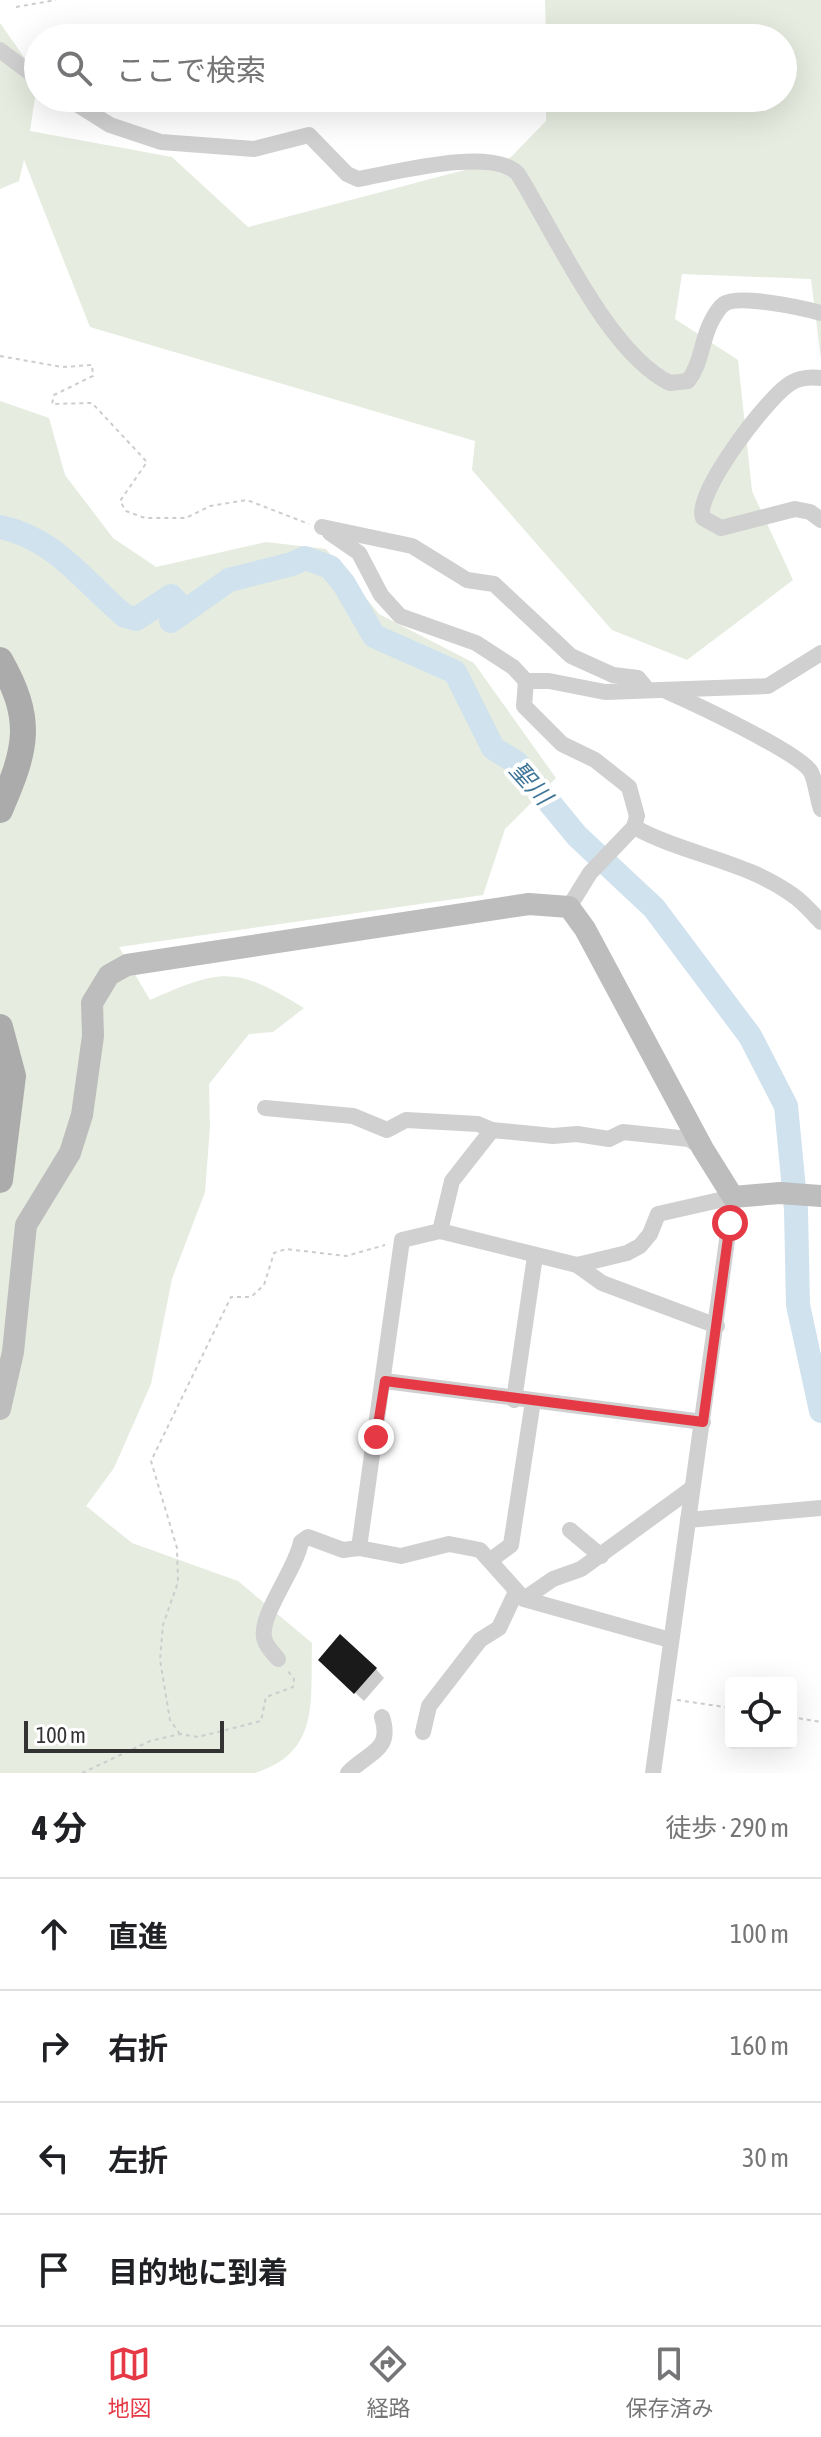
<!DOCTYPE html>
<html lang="ja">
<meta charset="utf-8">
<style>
:root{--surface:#fff;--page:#f2f2f2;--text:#202124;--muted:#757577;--line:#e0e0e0;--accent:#e63946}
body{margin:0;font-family:"Asap Condensed","Noto Sans JP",sans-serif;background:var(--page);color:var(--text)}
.controls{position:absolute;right:24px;bottom:24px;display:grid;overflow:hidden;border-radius:8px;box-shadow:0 8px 32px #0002}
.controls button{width:72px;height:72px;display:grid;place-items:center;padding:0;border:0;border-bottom:2px solid var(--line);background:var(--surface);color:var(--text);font:40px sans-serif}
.scale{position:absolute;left:24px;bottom:20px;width:200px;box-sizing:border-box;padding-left:8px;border:4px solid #333;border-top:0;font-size:22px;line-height:28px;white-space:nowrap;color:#333;-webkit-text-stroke:6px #fff;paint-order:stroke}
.stop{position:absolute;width:24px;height:24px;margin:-18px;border:6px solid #e63946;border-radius:50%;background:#fff}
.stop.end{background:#e63946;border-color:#fff;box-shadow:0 2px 8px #0008}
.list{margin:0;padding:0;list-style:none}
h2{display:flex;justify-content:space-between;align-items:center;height:104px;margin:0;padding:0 32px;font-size:34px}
h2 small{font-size:26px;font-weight:400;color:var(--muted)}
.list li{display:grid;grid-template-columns:52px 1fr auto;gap:24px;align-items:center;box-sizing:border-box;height:112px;padding:0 32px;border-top:2px solid var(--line)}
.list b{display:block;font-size:30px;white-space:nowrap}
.list em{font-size:26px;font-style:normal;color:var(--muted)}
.icon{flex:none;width:44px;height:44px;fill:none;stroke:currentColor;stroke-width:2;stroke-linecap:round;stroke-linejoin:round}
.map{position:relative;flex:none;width:821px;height:1773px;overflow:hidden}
.search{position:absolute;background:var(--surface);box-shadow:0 8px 32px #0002;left:24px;right:24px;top:24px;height:88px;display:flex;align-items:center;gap:20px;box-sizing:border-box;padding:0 28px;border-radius:44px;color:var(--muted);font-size:30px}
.sheet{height:552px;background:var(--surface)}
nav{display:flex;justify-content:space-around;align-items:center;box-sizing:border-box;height:112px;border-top:2px solid var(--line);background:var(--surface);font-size:22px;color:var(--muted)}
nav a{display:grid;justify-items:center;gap:4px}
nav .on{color:var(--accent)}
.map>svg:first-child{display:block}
.green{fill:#e6ecdf}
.shadow{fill:#0003}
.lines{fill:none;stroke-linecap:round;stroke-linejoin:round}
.river{stroke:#cfe2ee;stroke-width:24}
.building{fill:#1a1a1a}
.path{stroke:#cdcdcd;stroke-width:2;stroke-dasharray:4 4;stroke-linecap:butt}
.street{stroke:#d0d0d0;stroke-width:16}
.secondary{stroke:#bdbdbd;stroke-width:22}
.primary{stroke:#ababab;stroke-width:26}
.route{stroke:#e63946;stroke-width:10}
.labels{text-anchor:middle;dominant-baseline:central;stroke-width:8;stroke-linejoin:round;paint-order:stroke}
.water-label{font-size:24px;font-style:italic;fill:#3f7597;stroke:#fff}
</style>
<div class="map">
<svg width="821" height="1773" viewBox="0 0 821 1773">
<rect width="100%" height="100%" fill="#fff"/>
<!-- green -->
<g class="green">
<path d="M545,0H821V359L811,279L682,274L675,319L738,360L752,491L793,580L687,660L612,630L472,470L475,441L90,327L24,160L19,181L0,189V23L38,77L30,131L172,157L248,227L510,158L546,121V98H783V38H546Z"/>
<path d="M0,401L49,418L65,475L113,538L156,567L266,542L326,549L379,614L474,663L556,778L505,829L483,895L119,947L150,1000C222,968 235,966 304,1008L273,1032L249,1034L209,1084L210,1127L205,1192L172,1279L151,1384L114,1468L86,1506L132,1543L238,1581L312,1643C310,1701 321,1752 255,1773H0Z"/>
</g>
<!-- shadow -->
<path class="shadow" d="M320,1660L376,1669L384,1678L364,1701Z"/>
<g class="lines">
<!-- river -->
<path class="river" d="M0,527C55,538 84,582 125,616L136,619L171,596L175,600L171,621L229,580L292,564L305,558L330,567L344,584L374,636L455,672L493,748L517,763L577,836L654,908L750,1036L786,1106L796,1210L798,1305L821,1411"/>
</g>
<!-- building -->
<path class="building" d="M340,1634L377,1668L354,1694L318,1660Z"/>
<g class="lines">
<!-- path -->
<g class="path">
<path d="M16,7L56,0"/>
<path d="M0,356L62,367L92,365L93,376L54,395L52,404L92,403L147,462L120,501L126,511L145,518H186L210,506L247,500L309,524"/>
<path d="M677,1700L731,1708"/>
<path d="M791,1717L821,1722"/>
<path d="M180,1734L170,1720L160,1660L163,1625L178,1582L177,1548L151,1461L231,1297H251L264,1285L274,1253L286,1249L346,1256L385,1245"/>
<path d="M82,1773L150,1741L180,1734L198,1737L261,1721L266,1697L293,1687L294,1679L287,1670"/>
</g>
<!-- street -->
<g class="street">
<path d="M0,50L38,79"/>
<path d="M67,98L110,125L161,142L254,149L309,135L347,174L358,179C394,173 492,146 518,174C555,233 608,353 670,383L688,381C701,364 701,344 710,324C713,318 718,308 724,304C739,294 803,308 821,313"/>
<path d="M821,378C811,377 799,378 791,383C768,396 693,495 703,518L721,528L795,509L810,512L821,520"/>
<path d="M322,527L412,546L467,580L494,584L571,656L613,675L638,678L647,689"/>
<path d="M330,533L359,553L381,595L400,616L476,643L513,667L526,681"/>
<path d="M668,692C693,703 800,753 811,772C816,783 817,797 821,809"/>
<path d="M634,827C685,855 747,861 794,896C804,903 812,913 821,922"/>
<path d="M569,907L590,873L634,827L637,816L629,787L595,760L562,744L524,706L526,681H549L605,692L768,686L821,653"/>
<path d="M265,1108L353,1116L387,1130L406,1120L478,1124L492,1130L553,1136L577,1134L609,1139L623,1132L689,1139L702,1148"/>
<path d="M440,1231L452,1181L492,1130"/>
<path d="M577,1265L602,1283L717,1326"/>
<path d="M385,1381L703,1422"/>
<path d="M514,1400L535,1256"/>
<path d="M688,1520L821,1508"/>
<path d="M570,1530L601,1556"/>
<path d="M359,1548L402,1240L440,1231L577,1265L627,1253L640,1246L650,1234L658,1214L733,1197L653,1773"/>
<path d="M492,1559L511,1545L533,1401"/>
<path d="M524,1599L553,1579L581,1569L691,1489"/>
<path d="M278,1659C273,1653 265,1645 264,1637C260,1614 296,1569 301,1542L308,1537L343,1550L359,1548L401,1556L449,1544L480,1550L524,1599L670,1640"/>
<path d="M423,1732L429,1706L480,1640L499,1628L515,1594"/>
<path d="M348,1773C368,1752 393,1751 382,1717"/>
</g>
<!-- secondary -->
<path class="secondary" d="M0,1409L13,1352L26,1225L70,1153L82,1115L93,1036L92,1003L109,975L127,965L529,904L569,907L585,929L703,1149L733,1197L780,1193L821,1196"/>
<!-- primary -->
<g class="primary">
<path d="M0,660C34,720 27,748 0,810"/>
<path d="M0,1027L13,1076L0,1180"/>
</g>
</g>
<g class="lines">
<!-- route -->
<path class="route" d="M376,1437L385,1381L703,1422L730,1223"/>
</g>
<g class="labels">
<!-- water labels -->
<g class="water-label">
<text transform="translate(531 783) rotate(48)">聖川</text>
</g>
</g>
</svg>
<div class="controls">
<button><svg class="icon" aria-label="locate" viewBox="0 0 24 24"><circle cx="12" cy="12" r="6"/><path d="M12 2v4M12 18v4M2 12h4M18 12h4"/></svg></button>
</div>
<div class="scale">100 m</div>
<div class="stop" style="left:730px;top:1223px"></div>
<div class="stop end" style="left:376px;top:1437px"></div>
<div class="search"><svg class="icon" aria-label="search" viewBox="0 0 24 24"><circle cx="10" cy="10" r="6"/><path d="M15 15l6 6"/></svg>ここで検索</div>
</div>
<section class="sheet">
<h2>4 分<small>徒歩 · 290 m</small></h2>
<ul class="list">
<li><svg class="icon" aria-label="ahead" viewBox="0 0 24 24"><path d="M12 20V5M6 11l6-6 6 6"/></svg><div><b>直進</b></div><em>100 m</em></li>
<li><svg class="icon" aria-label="right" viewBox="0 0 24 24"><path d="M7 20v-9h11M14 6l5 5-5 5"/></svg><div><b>右折</b></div><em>160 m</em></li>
<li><svg class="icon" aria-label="left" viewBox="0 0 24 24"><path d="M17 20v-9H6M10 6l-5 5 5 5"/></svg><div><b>左折</b></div><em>30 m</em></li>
<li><svg class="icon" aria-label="arrive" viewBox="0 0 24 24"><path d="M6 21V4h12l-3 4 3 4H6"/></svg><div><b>目的地に到着</b></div></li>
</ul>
</section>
<nav>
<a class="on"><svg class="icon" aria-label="map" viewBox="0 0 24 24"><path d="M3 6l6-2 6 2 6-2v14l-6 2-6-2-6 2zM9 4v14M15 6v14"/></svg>地図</a>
<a><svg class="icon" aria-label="directions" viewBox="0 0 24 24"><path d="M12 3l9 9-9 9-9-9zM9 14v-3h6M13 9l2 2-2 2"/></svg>経路</a>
<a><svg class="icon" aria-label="saved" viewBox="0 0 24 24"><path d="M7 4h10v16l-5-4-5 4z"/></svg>保存済み</a>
</nav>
